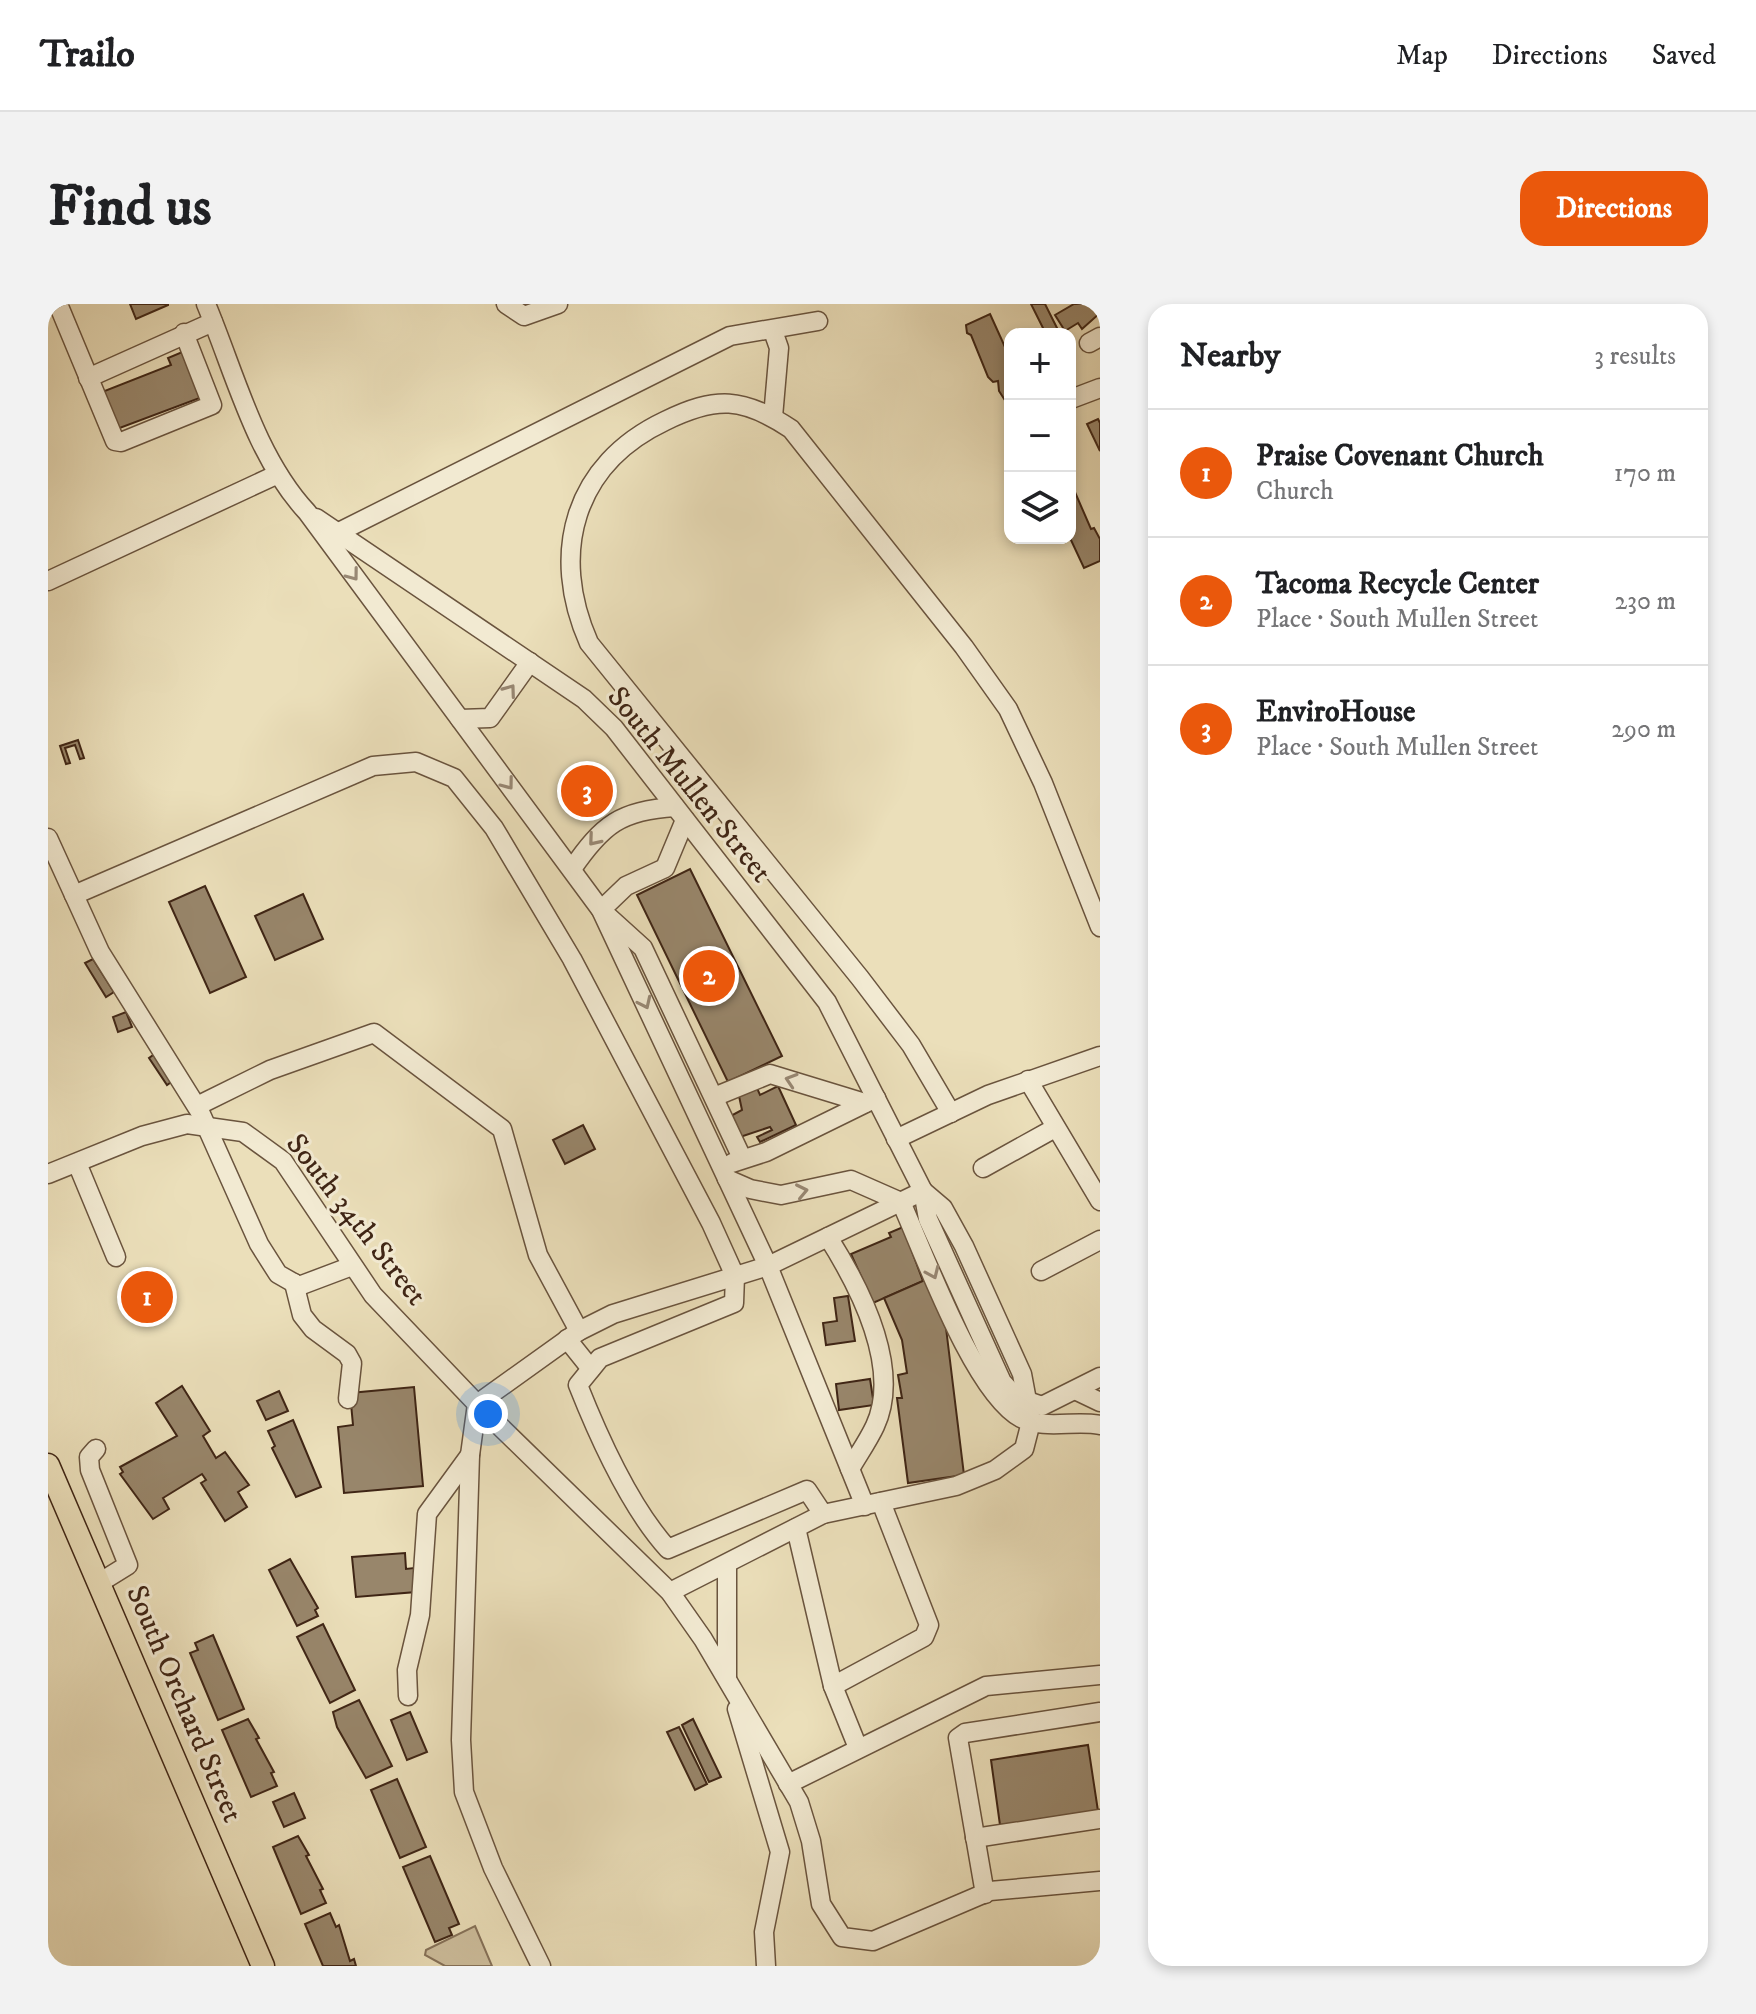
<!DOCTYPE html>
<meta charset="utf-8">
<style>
:root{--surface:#fff;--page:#f2f2f2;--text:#202124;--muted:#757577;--line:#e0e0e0;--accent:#ea580c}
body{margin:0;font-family:"IM FELL DW Pica",serif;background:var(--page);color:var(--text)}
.controls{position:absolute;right:24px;top:24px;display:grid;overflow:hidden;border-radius:16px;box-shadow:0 4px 12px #0003}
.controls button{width:72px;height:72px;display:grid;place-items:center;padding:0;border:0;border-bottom:2px solid var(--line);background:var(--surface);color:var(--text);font:40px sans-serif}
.you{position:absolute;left:440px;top:1110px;width:28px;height:28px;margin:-20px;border:6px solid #fff;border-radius:50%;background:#1a73e8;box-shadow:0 0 0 12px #1a73e833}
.badge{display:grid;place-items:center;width:52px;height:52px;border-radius:50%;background:var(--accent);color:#fff;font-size:26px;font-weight:700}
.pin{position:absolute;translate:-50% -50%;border:4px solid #fff;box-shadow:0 2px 8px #0006}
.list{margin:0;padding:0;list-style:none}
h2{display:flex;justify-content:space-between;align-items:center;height:104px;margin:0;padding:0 32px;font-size:34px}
h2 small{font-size:26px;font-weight:400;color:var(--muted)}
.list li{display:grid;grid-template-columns:52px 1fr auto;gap:24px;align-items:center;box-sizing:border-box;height:128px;padding:0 32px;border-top:2px solid var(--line)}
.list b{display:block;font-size:30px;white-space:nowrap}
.list p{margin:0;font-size:26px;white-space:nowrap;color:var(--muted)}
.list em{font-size:26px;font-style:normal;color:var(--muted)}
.icon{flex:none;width:44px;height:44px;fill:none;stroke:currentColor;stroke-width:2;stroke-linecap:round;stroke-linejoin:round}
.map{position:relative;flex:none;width:1052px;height:1662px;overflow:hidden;border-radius:24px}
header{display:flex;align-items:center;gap:48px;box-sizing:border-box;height:112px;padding:0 40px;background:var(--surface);border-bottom:2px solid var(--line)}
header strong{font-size:38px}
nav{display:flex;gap:44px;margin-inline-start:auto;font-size:28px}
.intro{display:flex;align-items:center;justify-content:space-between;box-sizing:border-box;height:192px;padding:0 48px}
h1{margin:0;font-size:56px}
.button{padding:20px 36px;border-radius:24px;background:var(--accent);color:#fff;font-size:28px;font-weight:700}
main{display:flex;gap:48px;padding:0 48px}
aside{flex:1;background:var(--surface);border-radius:24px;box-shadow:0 4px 12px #0003}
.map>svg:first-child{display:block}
.green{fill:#cebf9e;stroke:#86725a;stroke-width:2}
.building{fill:#98866b;stroke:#3f2515;stroke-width:2}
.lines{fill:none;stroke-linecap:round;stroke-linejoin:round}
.minor-casing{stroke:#6a543e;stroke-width:21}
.major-casing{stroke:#3f2515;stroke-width:25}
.minor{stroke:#f2ead2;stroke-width:18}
.major{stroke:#ebdfba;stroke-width:22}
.oneway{stroke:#988874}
.labels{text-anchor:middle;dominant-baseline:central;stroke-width:6;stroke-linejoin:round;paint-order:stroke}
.street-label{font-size:30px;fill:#3f2515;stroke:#f2ead2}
</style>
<header>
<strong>Trailo</strong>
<nav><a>Map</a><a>Directions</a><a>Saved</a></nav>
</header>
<div class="intro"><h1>Find us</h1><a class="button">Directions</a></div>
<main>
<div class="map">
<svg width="1052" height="1662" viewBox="0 0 1052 1662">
<rect width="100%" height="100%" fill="#ebdfba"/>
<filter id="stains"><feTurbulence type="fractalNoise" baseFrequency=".0025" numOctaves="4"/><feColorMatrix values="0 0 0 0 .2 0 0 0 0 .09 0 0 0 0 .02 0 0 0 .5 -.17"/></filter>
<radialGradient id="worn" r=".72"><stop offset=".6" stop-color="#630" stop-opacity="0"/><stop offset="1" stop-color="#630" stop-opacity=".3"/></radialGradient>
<!-- green -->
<path class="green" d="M427,1622L444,1662H397L377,1651L378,1646Z"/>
<!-- building -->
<g class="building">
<path d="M82,0H120V1L88,15Z"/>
<path d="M983,0H997L1010,26L998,30Z"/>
<path d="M1026,0H1051L1052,9L1034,25L1030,19L1017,27L1007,11Z"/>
<path d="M942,10L962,54V104L951,87L950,77L945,78L940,73L923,31L919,29L918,21Z"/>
<path d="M139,46L157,92L69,125L54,88L123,61L120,54Z"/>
<path d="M1050,115L1052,119V147L1039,120Z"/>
<path d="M1023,179L1043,225L1046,224L1052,235V257L1036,264L1023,236L1018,234H1022Z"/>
<path d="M30,436L36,454L32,455L27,441L17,444L22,459L18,460L12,442Z"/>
<path d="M535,472L538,476L542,472L554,487L535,502L524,487Z"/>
<path d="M642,565L734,752L680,778L589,591Z"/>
<path d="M157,582L198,673L162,689L121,598Z"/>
<path d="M255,590L275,635L227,656L207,612Z"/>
<path d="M45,655L66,688L58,693L37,659Z"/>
<path d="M78,708L84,723L70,728L65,713Z"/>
<path d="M108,749L126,776L119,781L101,754Z"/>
<path d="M730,782L748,821L712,838L709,833L724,826L722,823L689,834L679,814L694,806L691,792L709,784L712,791Z"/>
<path d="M535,821L547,845L517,860L505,836Z"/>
<path d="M855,923L875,977L825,999L803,950L843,933L841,929Z"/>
<path d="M877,976L898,1024L916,1171L860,1179L849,1094H854L850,1071L859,1069L854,1036L836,994Z"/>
<path d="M800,992L807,1037L778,1041L775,1019L789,1017L786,994Z"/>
<path d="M822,1075L826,1101L791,1106L788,1080Z"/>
<path d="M134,1082L162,1127L155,1132L168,1154L177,1148L201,1181L190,1188L199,1203L177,1217L153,1179L158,1176L154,1170L115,1194L121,1205L105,1215L72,1170L75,1168L72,1163L129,1132L108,1099Z"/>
<path d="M366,1083L375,1182L296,1189L290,1123L305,1121L302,1089Z"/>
<path d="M231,1087L240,1107L218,1116L209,1097Z"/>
<path d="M245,1116L273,1183L248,1193L224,1144L227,1142L220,1127Z"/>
<path d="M357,1249L358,1265L366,1264L368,1288L308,1293L304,1253Z"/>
<path d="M242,1255L270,1304L267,1306L270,1312L249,1322L221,1266Z"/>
<path d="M275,1320L307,1386L282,1399L249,1333Z"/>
<path d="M165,1331L196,1405L170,1416L142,1349L150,1346L147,1339Z"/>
<path d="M311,1396L344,1462L318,1474L289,1423L285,1408Z"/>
<path d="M362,1408L379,1448L359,1456L343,1416Z"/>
<path d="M200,1415L211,1434L208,1435L226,1468L223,1469L229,1482L203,1493L174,1426Z"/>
<path d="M645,1415L673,1473L661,1478L634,1421Z"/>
<path d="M631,1423L659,1480L647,1486L619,1428Z"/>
<path d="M1040,1441L1050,1507L952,1521L943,1456Z"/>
<path d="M349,1475L378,1543L352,1554L323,1486Z"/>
<path d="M246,1489L257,1514L236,1523L225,1498Z"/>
<path d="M250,1532L261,1551L258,1552L275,1585L272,1586L278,1599L253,1610L225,1543Z"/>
<path d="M382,1552L411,1620L401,1624L404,1631L387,1638L355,1563Z"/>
<path d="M282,1609L288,1623L291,1621L302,1657L306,1655L308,1662H275L257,1620Z"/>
</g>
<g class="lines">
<defs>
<g id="minor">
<path d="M10,0L67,137L73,138L164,101L136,29"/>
<path d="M158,0C187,69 207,152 259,208L553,606L720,962L817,1202"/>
<path d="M458,0L476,12L510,0"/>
<path d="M725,27L731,44L725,113"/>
<path d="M1041,39L1052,33"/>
<path d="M40,74L165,18"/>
<path d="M1023,95L1052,84"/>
<path d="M268,214L536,395L566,424L779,698L875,887L880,915L954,1078L968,1093L994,1102L1052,1073"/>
<path d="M291,228L682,32L770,17"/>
<path d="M0,277L230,170"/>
<path d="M412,415L442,414L482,358"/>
<path d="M637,516L617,564L578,582L553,606L595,644L694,854"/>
<path d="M0,534L52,648L152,808L211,940L230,970L251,982L304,962"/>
<path d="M524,565C554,521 573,506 627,503"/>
<path d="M26,591L325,462L368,458L406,474L446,524L524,655L663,919L687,972L686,999L552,1054L530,1081C551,1134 582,1203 620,1245L759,1186L775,1210"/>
<path d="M980,776L1052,897"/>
<path d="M666,793L722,770L817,799"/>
<path d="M149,802L222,766L326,729L454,825L490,951L531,1027"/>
<path d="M903,809L863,741L812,674L541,339C501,249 526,160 617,117C668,92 695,93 743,125L916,343L960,405L995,479L1052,623"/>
<path d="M848,835L940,791L1052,752"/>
<path d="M29,859L68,953"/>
<path d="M684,859L718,848L828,794"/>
<path d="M935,864L1007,824"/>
<path d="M0,870L94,832L139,820L195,828L235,857L325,991L429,1100L622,1288L655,1335L751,1498L763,1537L773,1600L794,1633L825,1637L942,1587L1052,1577"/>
<path d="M679,875L702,885L733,891L803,876L853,898"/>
<path d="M853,898C876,949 926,1089 973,1114C996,1126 1028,1116 1052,1121"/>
<path d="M780,933C811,982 854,1064 827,1122C820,1137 810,1151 802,1165"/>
<path d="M993,967L1052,936"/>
<path d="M246,979L254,1011L265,1025L299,1050L304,1059L300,1095"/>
<path d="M519,1035L543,1065"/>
<path d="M1029,1087L1052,1098"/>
<path d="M48,1145L41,1153L42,1166L80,1261L51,1279"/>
<path d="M748,1224L785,1382L810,1444"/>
<path d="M622,1288L775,1210L908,1182L947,1166L976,1145L983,1118L974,1070L916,942L895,904L875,887"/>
<path d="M679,1373V1260"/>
<path d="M785,1382L876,1333L881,1321L833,1198"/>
<path d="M360,1392L359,1366L372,1311L379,1210L422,1151"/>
<path d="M689,1405L732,1548L716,1628L718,1662"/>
<path d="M740,1480L938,1382L1052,1371"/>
<path d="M927,1534L1052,1515"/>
<path d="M937,1590L910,1434L917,1429L1052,1408"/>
<path d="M493,1662L445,1564L416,1488L413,1436L422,1151L429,1100L531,1027L565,1010L720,962L875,887"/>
</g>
<path id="major" d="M0,1161L215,1662"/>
</defs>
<!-- minor casing -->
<use href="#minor" class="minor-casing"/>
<!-- major casing -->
<use href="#major" class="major-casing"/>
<!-- minor -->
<use href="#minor" class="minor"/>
<!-- major -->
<use href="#major" class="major"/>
</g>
<!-- one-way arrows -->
<defs><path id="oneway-chevron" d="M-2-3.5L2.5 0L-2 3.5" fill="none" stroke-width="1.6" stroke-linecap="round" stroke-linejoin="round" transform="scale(2)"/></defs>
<g class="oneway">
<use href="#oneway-chevron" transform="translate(305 271) rotate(53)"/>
<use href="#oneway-chevron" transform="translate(462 386) rotate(-54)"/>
<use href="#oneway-chevron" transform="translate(460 480) rotate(53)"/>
<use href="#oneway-chevron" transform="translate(546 536) rotate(130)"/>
<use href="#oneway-chevron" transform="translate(597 699) rotate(65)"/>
<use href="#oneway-chevron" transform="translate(743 776) rotate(-162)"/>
<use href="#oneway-chevron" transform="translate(754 887) rotate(-12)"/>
<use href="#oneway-chevron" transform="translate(885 969) rotate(66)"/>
</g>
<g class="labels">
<!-- street labels -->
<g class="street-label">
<text transform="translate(641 481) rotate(51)">South Mullen Street</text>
<text transform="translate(308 916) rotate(52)">South 34th Street</text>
<text transform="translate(136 1400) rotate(67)">South Orchard Street</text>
</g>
</g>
<rect width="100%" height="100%" filter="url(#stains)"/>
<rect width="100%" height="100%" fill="url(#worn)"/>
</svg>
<div class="controls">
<button>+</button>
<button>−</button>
<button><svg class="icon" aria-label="layers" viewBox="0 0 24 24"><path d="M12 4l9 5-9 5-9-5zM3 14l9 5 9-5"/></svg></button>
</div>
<div class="you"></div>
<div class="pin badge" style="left:99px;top:993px">1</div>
<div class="pin badge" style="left:661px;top:672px">2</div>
<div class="pin badge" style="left:539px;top:487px">3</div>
</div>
<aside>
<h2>Nearby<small>3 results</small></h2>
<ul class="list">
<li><span class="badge">1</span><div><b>Praise Covenant Church</b><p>Church</p></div><em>170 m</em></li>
<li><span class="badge">2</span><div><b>Tacoma Recycle Center</b><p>Place · South Mullen Street</p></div><em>230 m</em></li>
<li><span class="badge">3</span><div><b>EnviroHouse</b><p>Place · South Mullen Street</p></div><em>290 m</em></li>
</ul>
</aside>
</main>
